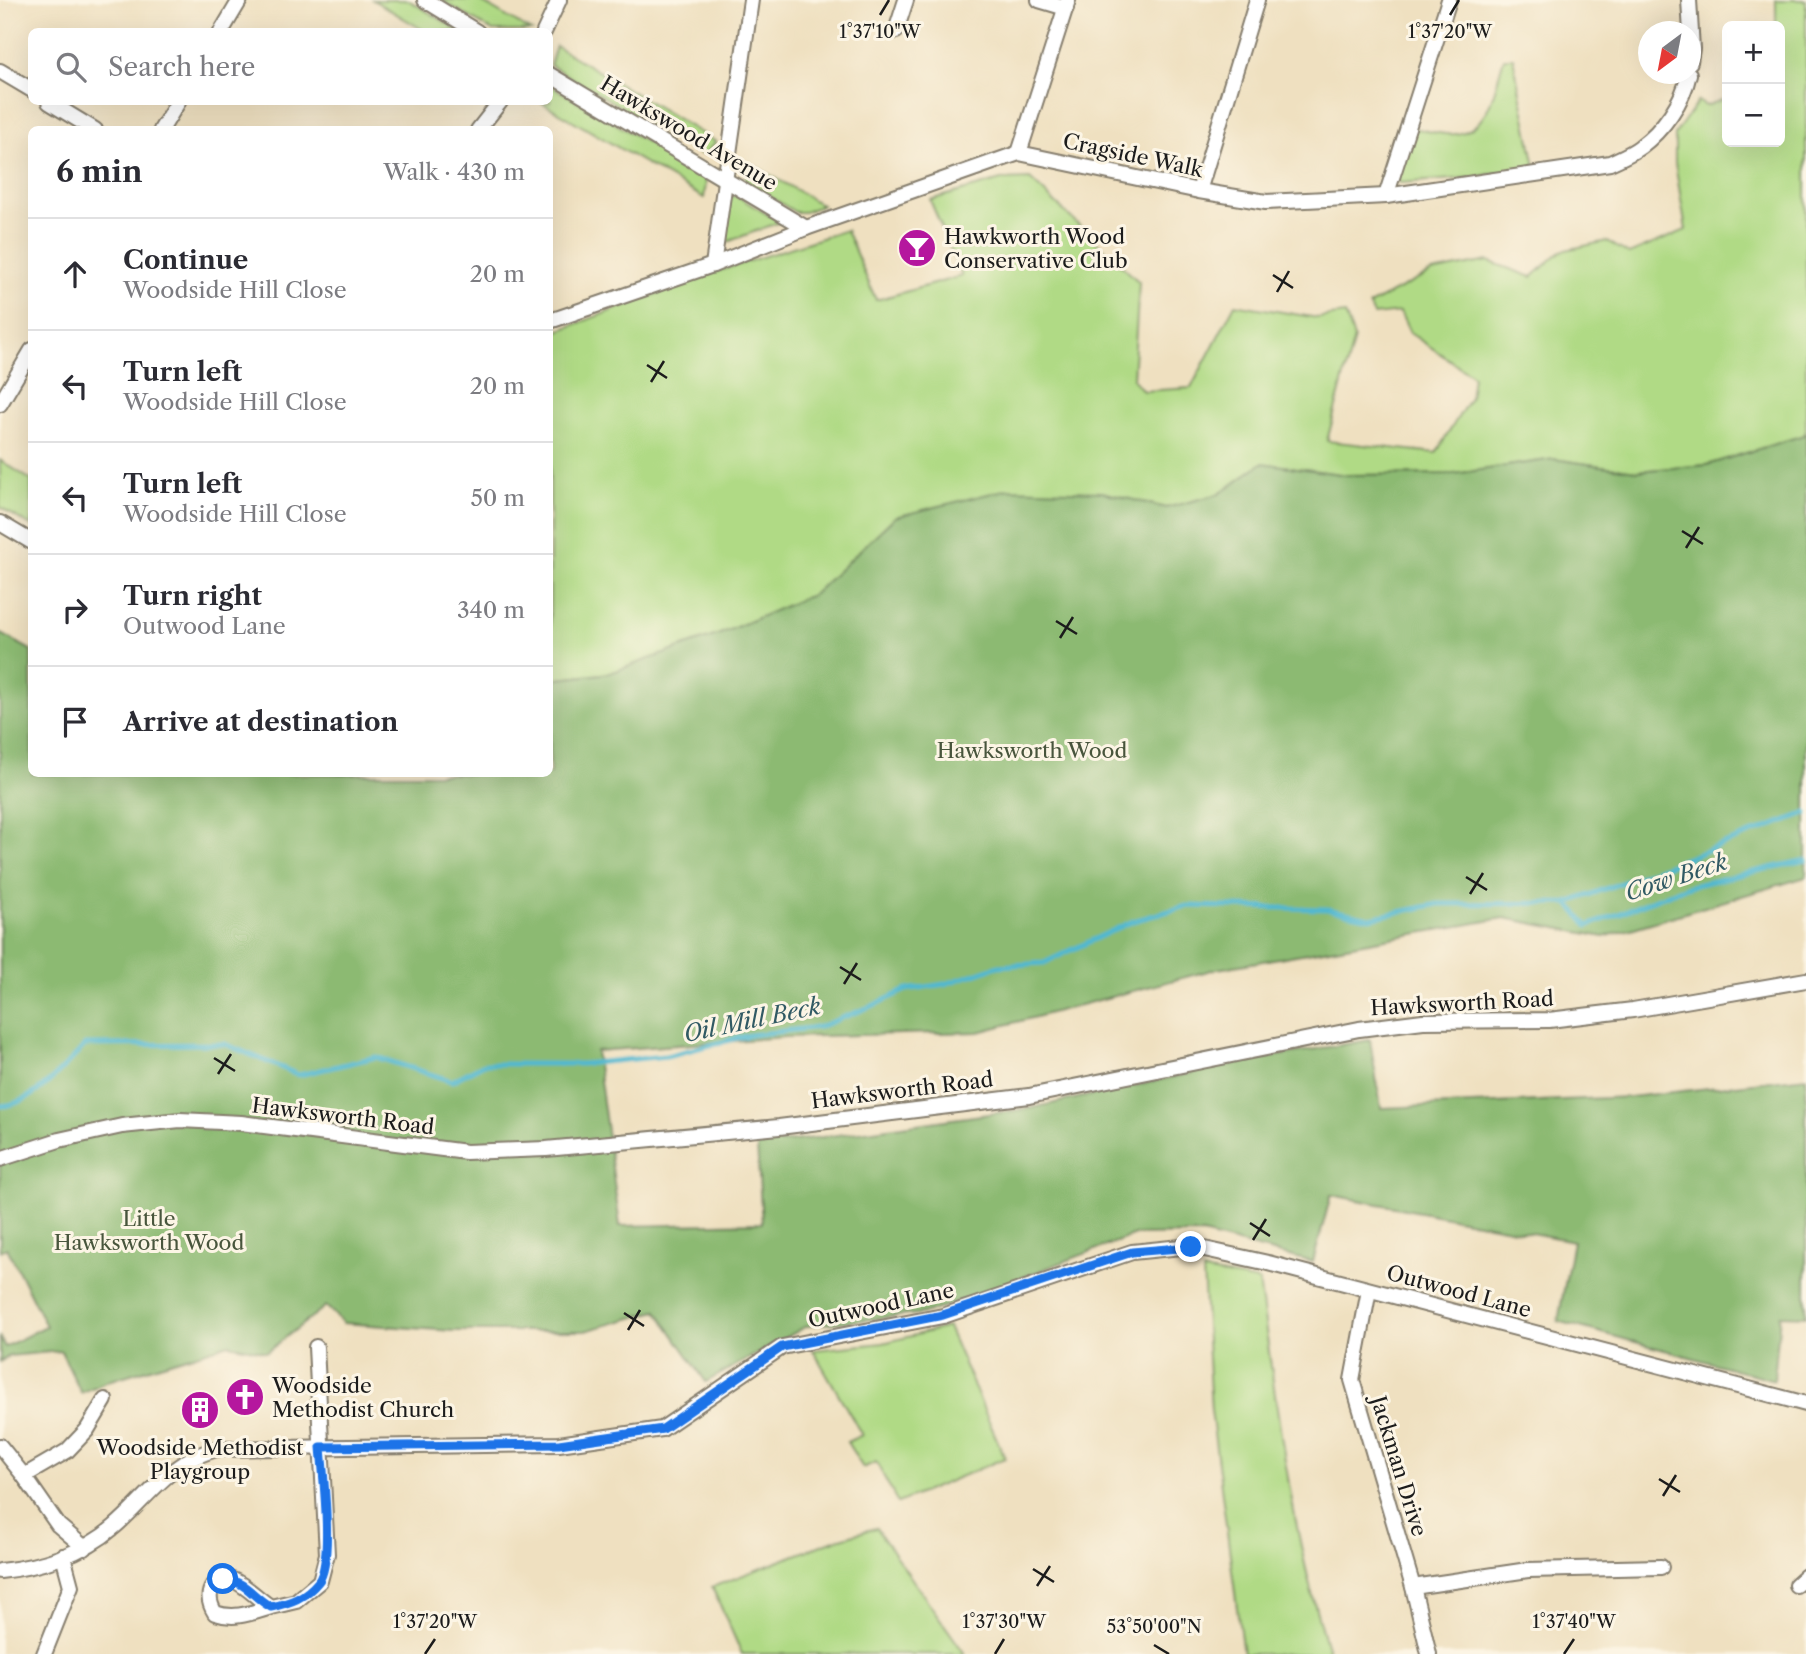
<!DOCTYPE html>
<meta charset="utf-8">
<style>
:root{--surface:#fff;--page:#f2f2f3;--text:#2b2b33;--muted:#7c7c81;--line:#e1e1e2}
body{margin:0;font-family:"Libre Caslon Text",serif;background:var(--page);color:var(--text)}
.controls{position:absolute;right:21px;top:21px;display:grid;overflow:hidden;border-radius:10px;box-shadow:0 7px 28px #0002}
.controls button{width:63px;height:63px;display:grid;place-items:center;padding:0;border:0;border-bottom:2px solid var(--line);background:var(--surface);color:var(--text);font:35px sans-serif}
.compass{position:absolute;left:1638px;top:21px;width:63px;height:63px;border-radius:50%;background:var(--surface);box-shadow:0 7px 28px #0002;rotate:212deg}
.stop{position:absolute;width:21px;height:21px;margin:-16px;border:5px solid #1a73e8;border-radius:50%;background:#fff}
.stop.end{background:#1a73e8;border-color:#fff;box-shadow:0 2px 7px #0008}
.list{margin:0;padding:0;list-style:none}
h2{display:flex;justify-content:space-between;align-items:center;height:91px;margin:0;padding:0 28px;font-size:30px}
h2 small{font-size:23px;font-weight:400;color:var(--muted)}
.list li{display:grid;grid-template-columns:46px 1fr auto;gap:21px;align-items:center;box-sizing:border-box;height:112px;padding:0 28px;border-top:2px solid var(--line)}
.list b{display:block;font-size:26px;white-space:nowrap}
.list p{margin:0;font-size:23px;white-space:nowrap;color:var(--muted)}
.list em{font-size:23px;font-style:normal;color:var(--muted)}
.icon{flex:none;width:38px;height:38px;fill:none;stroke:currentColor;stroke-width:2;stroke-linecap:round;stroke-linejoin:round}
.map{position:relative;flex:none;width:1806px;height:1654px;overflow:hidden}
.search{position:absolute;background:var(--surface);box-shadow:0 7px 28px #0002;left:28px;top:28px;width:525px;height:77px;display:flex;align-items:center;gap:18px;box-sizing:border-box;padding:0 24px;border-radius:10px;color:var(--muted);font-size:26px}
.panel{position:absolute;background:var(--surface);box-shadow:0 7px 28px #0002;left:28px;top:126px;width:525px;height:651px;border-radius:10px}
.map>svg:first-child{display:block}
.green{fill:#b0da85;stroke:#667b50;stroke-width:2}
.forest{fill:#8cba72;stroke:#546b47;stroke-width:2}
.lines{fill:none;stroke-linecap:round;stroke-linejoin:round}
.stream{stroke:#51b8d0;stroke-width:5}
.minor-casing{stroke:#867e6e;stroke-width:18}
.minor{stroke:#fff;stroke-width:14}
.route{stroke:#1a73e8;stroke-width:9}
.ticks{fill:none;stroke:#1c1c1c;stroke-width:2.5}
.labels{text-anchor:middle;dominant-baseline:central;stroke-width:6;stroke-linejoin:round;paint-order:stroke}
.street-label{font-size:21px;fill:#1c1c1c;stroke:#fcf5e5}
.poi-label{font-size:21px;fill:#1c1c1c;stroke:#fcf5e5;text-anchor:start}
.park-label{font-size:21px;fill:#48553c;stroke:#fcf5e5}
.water-label{font-size:23px;font-style:italic;fill:#315a64;stroke:#fcf5e5}
.ticks-label{font-size:18px;text-anchor:middle;fill:#1c1c1c;stroke:#fcf5e5;stroke-width:6;stroke-linejoin:round;paint-order:stroke}
</style>
<div class="map">
<svg width="1806" height="1654" viewBox="0 0 1806 1654">
<rect width="100%" height="100%" fill="#fcf5e5"/>
<filter id="ink" filterUnits="userSpaceOnUse"><feTurbulence type="fractalNoise" baseFrequency=".0143" numOctaves="2"/><feDisplacementMap in="SourceGraphic" scale="14" xChannelSelector="R" yChannelSelector="G"/><feConvolveMatrix kernelMatrix="1 2 1 2 8 2 1 2 1" color-interpolation-filters="sRGB"/></filter>
<filter id="wash" filterUnits="userSpaceOnUse"><feTurbulence type="fractalNoise" baseFrequency=".00686" numOctaves="4" result="noise"/><feDisplacementMap in="SourceGraphic" scale="28" xChannelSelector="R" yChannelSelector="G"/><feGaussianBlur stdDeviation="1.57" result="paint"/><feColorMatrix in="noise" values="0 0 0 0 0 0 0 0 0 0 0 0 0 0 0 0 0 1.4 0 .05"/><feComposite in="paint" operator="in"/></filter>
<g filter="url(#wash)">
<rect width="100%" height="100%" fill="#efe0c0"/>
<!-- green -->
<g class="green">
<path d="M373,0H408L460,31H425Z"/>
<path d="M441,0H478L531,31H493Z"/>
<path d="M1776,0H1806V432L1804,435L1707,465L1636,471L1554,459L1454,474L1347,475L1262,463L1219,494L1166,508L1102,492L895,517L814,594L720,634L610,673L550,680V335L552,333L712,273L846,230L876,300L962,276L930,200L1001,180L1030,179L1139,282L1133,379L1143,391L1191,388L1235,304L1318,318L1345,314L1354,338L1327,441L1436,453L1470,398L1473,376L1410,333L1400,312L1374,315L1369,305L1432,272L1488,261L1532,277L1561,251L1607,241L1629,254L1686,230L1675,163V134L1698,101L1706,106L1727,98V142H1780V26H1776Z"/>
<path d="M556,46L716,142L706,153L700,154L550,65Z"/>
<path d="M1504,58H1513L1535,166L1469,178L1400,183L1396,178L1413,128C1424,130 1435,133 1446,134C1489,138 1494,89 1504,58Z"/>
<path d="M550,85L704,176L706,183L704,198L541,102H550Z"/>
<path d="M748,162L822,205L805,212H795L745,181Z"/>
<path d="M732,196H737L780,222L722,244L729,200Z"/>
<path d="M0,460L31,480V526L0,507Z"/>
<path d="M1203,1271L1259,1281C1277,1406 1291,1534 1329,1654H1243L1211,1410Z"/>
<path d="M948,1327L1005,1458L898,1503L876,1462L863,1468L847,1442L862,1435L813,1350L883,1343Z"/>
<path d="M876,1528L965,1654H742L712,1587L837,1539Z"/>
</g>
<!-- forest -->
<path class="forest" d="M1806,432V877L1604,937L1504,918L1212,970L979,1032L785,1037L596,1051L620,1226L762,1223L757,1146L1032,1108L1247,1061L1370,1040L1381,1108L1630,1097L1806,1077V1316L1780,1315L1774,1380L1558,1321L1573,1241L1331,1195L1313,1262L1202,1234L1135,1235L927,1313L807,1326L706,1382L657,1311L585,1331H453L343,1323L326,1306L267,1352L229,1344L108,1381L81,1393L61,1351L9,1356L0,1362V1338L5,1347L46,1326L7,1248L0,1251V633L31,650L32,774H550V680L610,673L720,634L814,594L895,517L1008,489L1102,492L1166,508L1219,494L1262,463L1347,475L1454,474L1554,459L1636,471L1707,465L1804,435Z"/>
<g class="lines">
<!-- stream -->
<g class="stream">
<path d="M1568,903L1588,926L1686,887L1806,860"/>
<path d="M0,1106C31,1106 65,1067 85,1045L225,1044L299,1075L376,1057L452,1081L484,1064H582L666,1056L750,1035L819,1027L872,1006L906,990L945,984L998,966L1044,963L1133,921L1187,906L1327,909L1370,918L1438,904L1568,903L1806,813"/>
</g>
</g>
</g>
<g filter="url(#ink)">
<g class="lines">
<defs>
<g id="minor">
<path d="M425,0L477,32"/>
<path d="M1039,0L1066,8"/>
<path d="M1689,0L1692,49L1690,62"/>
<path d="M896,31L906,0"/>
<path d="M221,32L240,0"/>
<path d="M544,32L559,0"/>
<path d="M0,71L32,90"/>
<path d="M550,75L806,228"/>
<path d="M49,102L95,130"/>
<path d="M161,130L178,102"/>
<path d="M478,130L500,102"/>
<path d="M1019,153L1068,0"/>
<path d="M1199,191L1257,0"/>
<path d="M1386,196L1449,0"/>
<path d="M713,265L751,0"/>
<path d="M550,321L713,265L806,228L1019,153L1199,191L1266,202L1386,196L1610,163C1620,158 1631,154 1640,147C1663,130 1683,102 1689,74"/>
<path d="M0,404L32,350"/>
<path d="M0,523L32,542"/>
<path d="M0,1159L59,1140L122,1126L180,1120L241,1123L466,1152L546,1149L779,1127L1029,1096L1359,1029L1423,1021L1549,1020L1633,1010L1806,980"/>
<path d="M1369,1290L1352,1380L1413,1587L1429,1654"/>
<path d="M0,1446L24,1476L58,1525L85,1548"/>
<path d="M24,1476L67,1451L87,1430L105,1400"/>
<path d="M0,1571C40,1567 83,1554 114,1527C139,1506 161,1475 191,1459C198,1455 207,1452 216,1449L559,1444L662,1429L782,1347L943,1316L1132,1252L1191,1246L1268,1263L1806,1404"/>
<path d="M1796,1585L1806,1576"/>
<path d="M1413,1587L1528,1570L1661,1567"/>
<path d="M271,1607C251,1613 235,1620 215,1613C210,1605 207,1595 213,1586C229,1563 256,1600 271,1607L296,1601L320,1581L327,1554L316,1347"/>
<path d="M44,1654L71,1586L63,1556"/>
</g>
</defs>
<!-- minor casing -->
<use href="#minor" class="minor-casing"/>
<!-- minor -->
<use href="#minor" class="minor"/>
</g>
</g>
<g class="lines" filter="url(#ink)">
<!-- route -->
<path class="route" d="M223,1579C247,1581 252,1597 271,1607C290,1603 305,1598 318,1582C334,1563 323,1475 321,1447L559,1444L663,1429L782,1347L943,1315L1132,1252L1191,1247"/>
</g>
<!-- ticks -->
<path class="ticks" d="M880,15L889,0M1450,15L1459,0M1273,275L1293,288M1277,292L1289,271M647,365L667,378M651,382L664,361M1682,531L1703,544M1686,548L1699,527M1056,621L1077,634M1060,638L1073,617M1466,877L1487,890M1470,894L1483,873M840,967L861,980M844,984L857,963M214,1058L235,1071M218,1074L231,1054M1250,1223L1270,1236M1253,1240L1266,1219M624,1313L644,1326M628,1330L640,1310M1659,1479L1680,1492M1663,1496L1676,1475M1033,1569L1054,1582M1037,1586L1050,1566M1154,1645L1169,1654M425,1654L435,1639M995,1654L1004,1639M1564,1654L1574,1639"/>
<!-- icons -->
<defs>
<symbol id="bar-disc" viewBox="-11 -11 22 22"><circle r="9.5" fill="#b5179e" stroke="#fcf5e5"/><path d="M-6-5H6L.8 .8V4.5H3.5V6h-7V4.5H-.8V.8Z" fill="#fff"/></symbol>
<symbol id="church-disc" viewBox="-11 -11 22 22"><circle r="9.5" fill="#b5179e" stroke="#fcf5e5"/><path d="M-1.2-6h2.4v3.5h3.3v2.4h-3.3V6h-2.4V-.1h-3.3v-2.4h3.3Z" fill="#fff"/></symbol>
<symbol id="building-disc" viewBox="-11 -11 22 22"><circle r="9.5" fill="#b5179e" stroke="#fcf5e5"/><path d="M-4-6H4V6H1V3H-1V6H-4ZM-2.5-4.3h1.7v1.8h-1.7ZM.8-4.3h1.7v1.8H.8ZM-2.5-1h1.7V.8h-1.7ZM.8-1h1.7V.8H.8Z" fill="#fff"/></symbol>
</defs>
<g fill-rule="evenodd">
<use href="#bar-disc" x="895" y="226" width="44" height="44"/>
<use href="#church-disc" x="223" y="1375" width="44" height="44"/>
<use href="#building-disc" x="178" y="1388" width="44" height="44"/>
</g>
<g class="labels">
<!-- street labels -->
<g class="street-label">
<text transform="translate(689 133) rotate(31)">Hawkswood Avenue</text>
<text transform="translate(1133 155) rotate(12)">Cragside Walk</text>
<text transform="translate(1462 1003) rotate(-3)">Hawksworth Road</text>
<text transform="translate(902 1090) rotate(-7)">Hawksworth Road</text>
<text transform="translate(343 1116) rotate(7)">Hawksworth Road</text>
<text transform="translate(1459 1291) rotate(15)">Outwood Lane</text>
<text transform="translate(881 1305) rotate(-12)">Outwood Lane</text>
<text transform="translate(1399 1466) rotate(73)">Jackman Drive</text>
</g>
<!-- poi labels -->
<g class="poi-label">
<text x="944" y="236">Hawkworth Wood<tspan x="944" dy="24">Conservative Club</tspan></text>
<text x="272" y="1385">Woodside<tspan x="272" dy="24">Methodist Church</tspan></text>
<text x="200" y="1447" text-anchor="middle">Woodside Methodist<tspan x="200" dy="24">Playgroup</tspan></text>
</g>
<!-- park labels -->
<g class="park-label">
<text x="1032" y="750">Hawksworth Wood</text>
<text x="149" y="1218">Little<tspan x="149" dy="24">Hawksworth Wood</tspan></text>
</g>
<!-- water labels -->
<g class="water-label">
<text transform="translate(1676 877) rotate(-18)">Cow Beck</text>
<text transform="translate(752 1020) rotate(-12)">Oil Mill Beck</text>
</g>
</g>
<g class="ticks-label">
<text x="880" y="38">1°37'10"W</text>
<text x="1450" y="38">1°37'20"W</text>
<text x="435" y="1628">1°37'20"W</text>
<text x="1004" y="1628">1°37'30"W</text>
<text x="1574" y="1628">1°37'40"W</text>
<text x="1154" y="1633">53°50'00"N</text>
</g>
</svg>
<div class="controls">
<button>+</button>
<button>−</button>
</div>
<svg class="compass" viewBox="-18 -18 36 36"><path d="M0-13l5 13h-10z" fill="#e53935"/><path d="M0 13l5-13h-10z" fill="#7c7c81"/></svg>
<div class="stop" style="left:223px;top:1579px"></div>
<div class="stop end" style="left:1191px;top:1247px"></div>
<div class="search"><svg class="icon" aria-label="search" viewBox="0 0 24 24"><circle cx="10" cy="10" r="6"/><path d="M15 15l6 6"/></svg>Search here</div>
<section class="panel">
<h2>6 min<small>Walk · 430 m</small></h2>
<ul class="list">
<li><svg class="icon" aria-label="ahead" viewBox="0 0 24 24"><path d="M12 20V5M6 11l6-6 6 6"/></svg><div><b>Continue</b><p>Woodside Hill Close</p></div><em>20 m</em></li>
<li><svg class="icon" aria-label="left" viewBox="0 0 24 24"><path d="M17 20v-9H6M10 6l-5 5 5 5"/></svg><div><b>Turn left</b><p>Woodside Hill Close</p></div><em>20 m</em></li>
<li><svg class="icon" aria-label="left" viewBox="0 0 24 24"><path d="M17 20v-9H6M10 6l-5 5 5 5"/></svg><div><b>Turn left</b><p>Woodside Hill Close</p></div><em>50 m</em></li>
<li><svg class="icon" aria-label="right" viewBox="0 0 24 24"><path d="M7 20v-9h11M14 6l5 5-5 5"/></svg><div><b>Turn right</b><p>Outwood Lane</p></div><em>340 m</em></li>
<li><svg class="icon" aria-label="arrive" viewBox="0 0 24 24"><path d="M6 21V4h12l-3 4 3 4H6"/></svg><div><b>Arrive at destination</b></div></li>
</ul>
</section>
</div>
